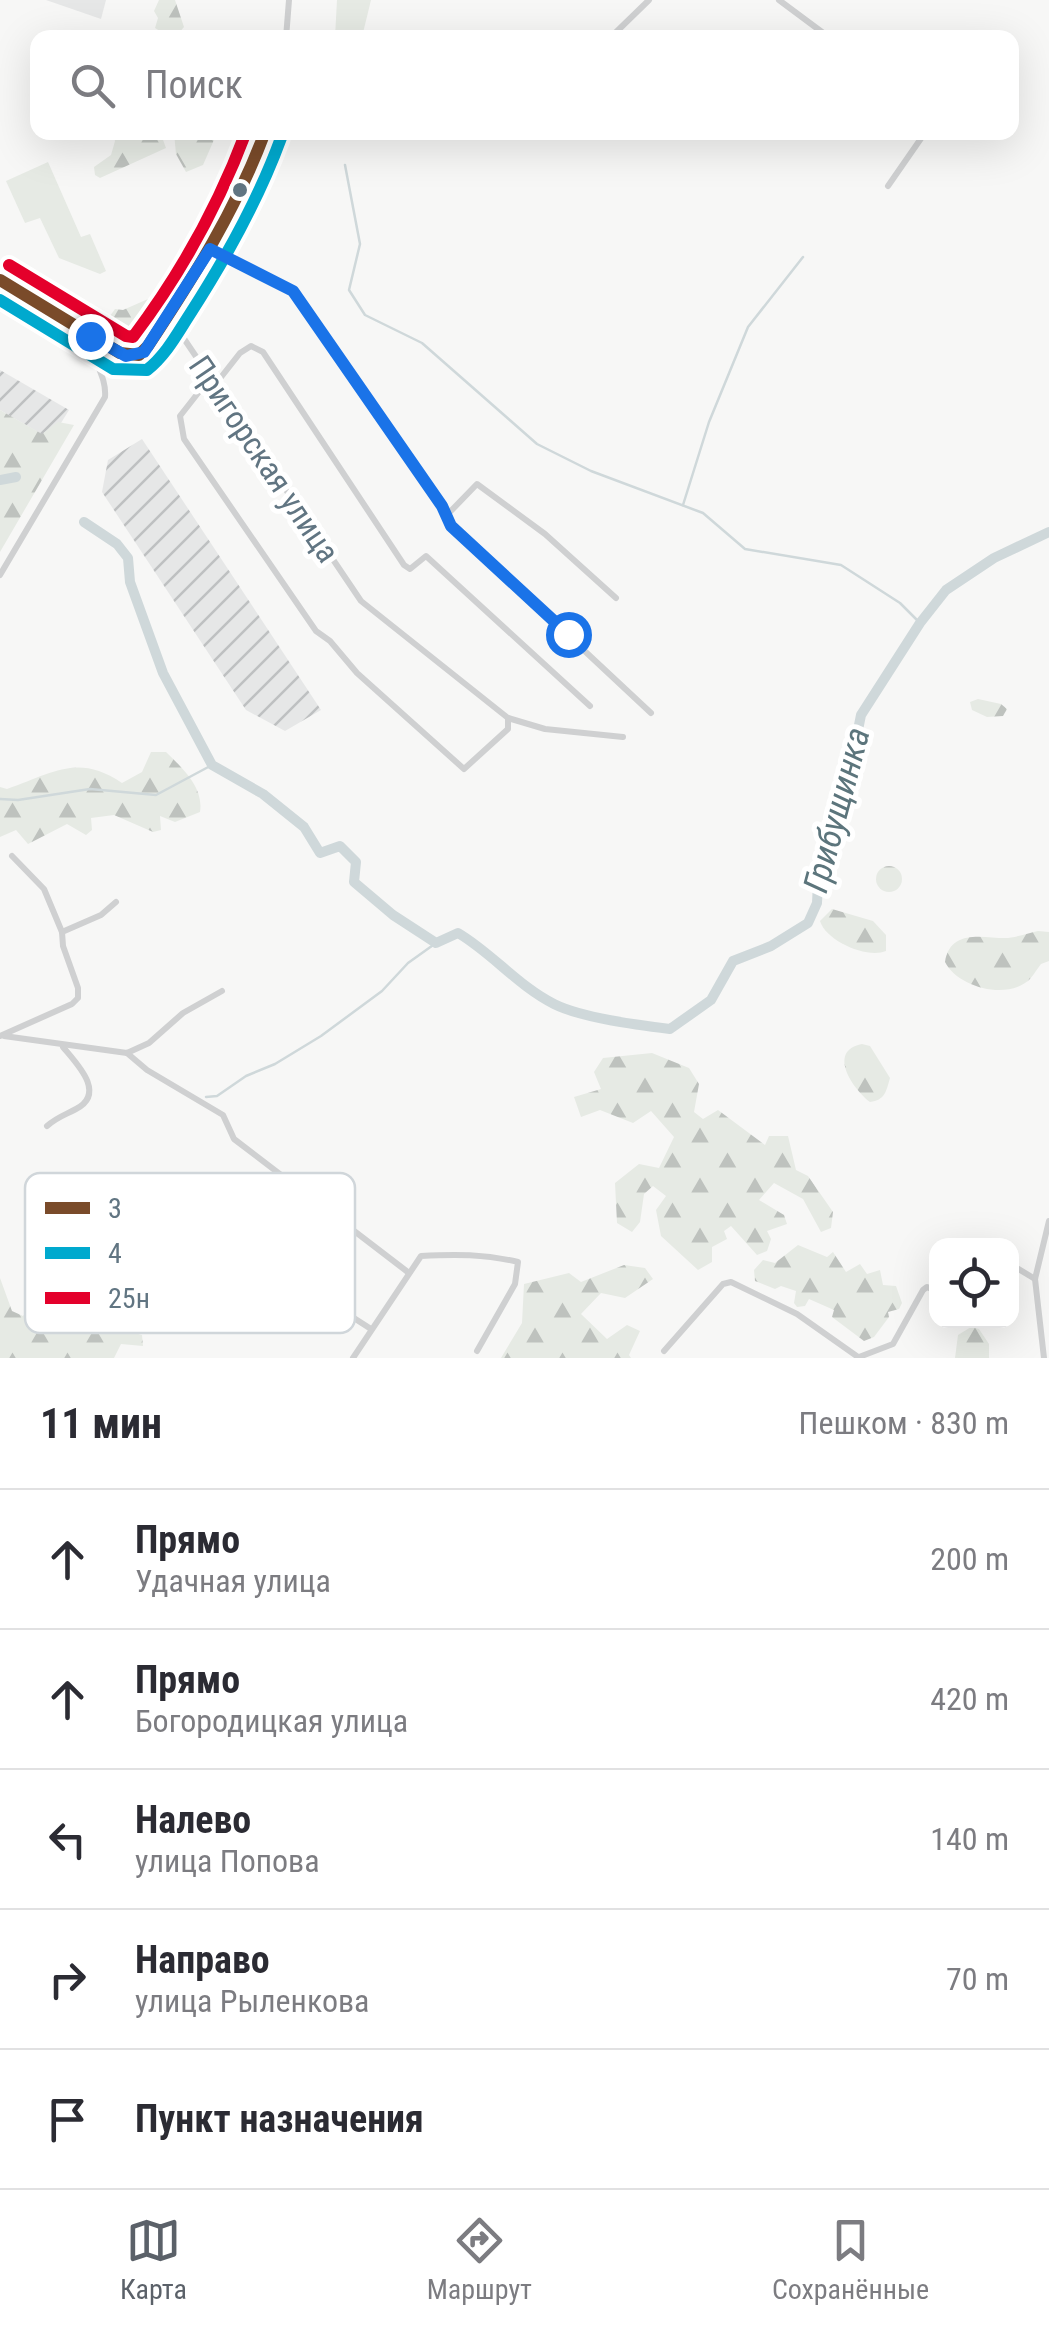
<!DOCTYPE html>
<html lang="ru">
<meta charset="utf-8">
<style>
:root{--surface:#fff;--page:#f2f2f3;--text:#2b2b33;--muted:#7c7c81;--line:#e1e1e2;--accent:#5b6169}
body{margin:0;font-family:"Roboto Condensed",sans-serif;background:var(--page);color:var(--text)}
.controls{position:absolute;right:30px;bottom:30px;display:grid;overflow:hidden;border-radius:20px;box-shadow:0 10px 40px #0002}
.controls button{width:90px;height:90px;display:grid;place-items:center;padding:0;border:0;border-bottom:2px solid var(--line);background:var(--surface);color:var(--text);font:50px sans-serif}
.stop{position:absolute;width:30px;height:30px;margin:-22px;border:8px solid #1a73e8;border-radius:50%;background:#fff}
.stop.end{background:#1a73e8;border-color:#fff;box-shadow:0 2px 10px #0008}
.list{margin:0;padding:0;list-style:none}
h2{display:flex;justify-content:space-between;align-items:center;height:130px;margin:0;padding:0 40px;font-size:42px}
h2 small{font-size:32px;font-weight:400;color:var(--muted)}
.list li{display:grid;grid-template-columns:65px 1fr auto;gap:30px;align-items:center;box-sizing:border-box;height:140px;padding:0 40px;border-top:2px solid var(--line)}
.list b{display:block;font-size:38px;white-space:nowrap}
.list p{margin:0;font-size:32px;white-space:nowrap;color:var(--muted)}
.list em{font-size:32px;font-style:normal;color:var(--muted)}
.icon{flex:none;width:55px;height:55px;fill:none;stroke:currentColor;stroke-width:2;stroke-linecap:round;stroke-linejoin:round}
.map{position:relative;flex:none;width:1049px;height:1358px;overflow:hidden}
.search{position:absolute;background:var(--surface);box-shadow:0 10px 40px #0002;left:30px;right:30px;top:30px;height:110px;display:flex;align-items:center;gap:25px;box-sizing:border-box;padding:0 35px;border-radius:20px;color:var(--muted);font-size:38px}
.sheet{height:830px;background:var(--surface)}
nav{display:flex;justify-content:space-around;align-items:center;box-sizing:border-box;height:140px;border-top:2px solid var(--line);background:var(--surface);font-size:28px;color:var(--muted)}
nav a{display:grid;justify-items:center;gap:5px}
nav .on{color:var(--accent)}
.map>svg:first-child{display:block}
.built{fill:#e6e7e7}
.industrial{fill:url(#industrial-furrows)}
.green{fill:#e6eae4}
.forest{fill:url(#forest-firs)}
.lines{fill:none;stroke-linecap:round;stroke-linejoin:round}
.stream{stroke:#cfd8da;stroke-width:2.5}
.river{stroke:#cfd8da;stroke-width:10}
.minor{stroke:#cfd0d1;stroke-width:6}
.bus-1-casing{stroke:#fff;stroke-width:20}
.bus-2-casing{stroke:#fff;stroke-width:20}
.bus-3-casing{stroke:#fff;stroke-width:20}
.bus-1{stroke:#7a4b2a;stroke-width:12}
.bus-2{stroke:#00a9ce;stroke-width:12}
.bus-3{stroke:#e4002b;stroke-width:12}
.route{stroke:#1a73e8;stroke-width:12}
.bus-dot{fill:#617582;stroke:#fff;stroke-width:4}
.labels{text-anchor:middle;dominant-baseline:central;stroke-width:10;stroke-linejoin:round;paint-order:stroke}
.street-label{font-size:32px;fill:#617582;stroke:#fff}
.water-label{font-size:35px;font-style:italic;fill:#5c757c;stroke:#fff}
.key{fill:#fff;stroke:#d0d6da;stroke-width:2.5}
.key-label{font-size:28px;fill:#617582}
</style>
<div class="map">
<svg width="1049" height="1358" viewBox="0 0 1049 1358">
<defs>
<pattern id="industrial-furrows" width="10" height="10" patternUnits="userSpaceOnUse" patternTransform="scale(2.5)"><rect width="10" height="10" fill="#e6e7e7"/><path d="M-1 1l2-2M0 10L10 0M9 11l2-2" fill="none" stroke="#bec0c1"/></pattern>
<pattern id="forest-firs" width="22" height="20" patternUnits="userSpaceOnUse" patternTransform="scale(2.5)"><rect width="22" height="20" fill="#e6eae4"/><path d="M5 1l3.5 6h-7zM16 11l3.5 6h-7z" fill="#bec2be"/></pattern>
</defs>
<rect width="100%" height="100%" fill="#f7f7f6"/>
<!-- built -->
<path class="built" d="M46,0H106L101,19Z"/>
<!-- industrial -->
<g class="industrial">
<path d="M0,370L69,410L61,423L43,435L0,410Z"/>
<path d="M142,439L321,710L285,731L246,710L102,492L108,460Z"/>
</g>
<!-- green -->
<g class="green">
<path d="M337,0H371L362,37H335Z"/>
<path d="M48,162L81,237L90,234L106,271L100,274L59,258L40,218L25,223L6,181Z"/>
</g>
<!-- forest -->
<g class="forest">
<path d="M159,0H175L184,27L178,34L168,36L155,28L158,18L154,11Z"/>
<path d="M112,133H153L162,137L166,148L100,178L95,175L94,167L111,155L115,141Z"/>
<path d="M174,133H217L203,165L186,172L176,154Z"/>
<path d="M148,299L165,310L153,333L148,335L143,325H133L127,332L118,324L112,327L105,323L115,309L123,310Z"/>
<path d="M0,410L42,434L58,422L74,425L0,552Z"/>
<path d="M978,699L1001,704L1007,709L1003,716L987,717L972,710L970,702Z"/>
<path d="M151,752H166C182,768 204,787 200,812L175,822L160,816L161,830L153,832L114,815L91,818L92,830L86,835L67,824L28,844L16,830L0,837V787L7,789C53,773 78,753 122,783L142,772Z"/>
<circle cx="889" cy="879" r="13"/>
<path d="M832,909L873,921L886,935V951C867,959 826,941 820,921Z"/>
<path d="M1038,931L1049,932V961L1041,964C1036,970 1032,979 1025,983C1002,999 957,986 945,962C950,928 984,938 1005,938C1015,938 1028,933 1038,931Z"/>
<path d="M862,1044L870,1046L890,1078C886,1092 885,1100 870,1102C854,1090 826,1051 862,1044Z"/>
<path d="M652,1053L689,1068L699,1084L694,1112L703,1119L718,1110L765,1145L769,1136H788L796,1170L808,1176L833,1212L831,1228L821,1232L803,1199L774,1183L759,1200L784,1215L787,1224L767,1231L771,1239L767,1251L757,1255L731,1226L724,1231L727,1239L712,1247V1262L698,1270L661,1236L656,1210L666,1196L653,1186L644,1194L640,1222L632,1232L617,1223L615,1183L639,1164L659,1168L674,1137L651,1111L633,1123L600,1110L581,1117L574,1097L601,1089L594,1072L603,1058Z"/>
<path d="M798,1245L827,1257L833,1252L846,1272L860,1264L867,1274L880,1270L883,1285L896,1286L902,1303L899,1309L888,1312L889,1317L874,1337L864,1341L832,1317L834,1310L809,1299L805,1306L797,1307L794,1303L796,1291L781,1286L775,1289L755,1281L754,1270L763,1260L775,1263Z"/>
<path d="M624,1265L645,1268L653,1279L625,1298L601,1293L581,1314L607,1339L627,1325L640,1331L629,1355L631,1358H501L522,1323L524,1284L569,1273L581,1282Z"/>
<path d="M73,1269L90,1288L101,1282L114,1293V1316L127,1331L142,1335L143,1346L121,1344L114,1358H0V1278L12,1311L23,1316L32,1305L47,1319L72,1312L63,1287Z"/>
<path d="M971,1327L979,1329L989,1344V1358H955L958,1335Z"/>
</g>
<g class="lines">
<!-- stream -->
<g class="stream">
<path d="M345,165L360,244L349,290L365,315L422,343L537,444L591,471L703,513L745,549L841,565L900,603L920,623"/>
<path d="M683,505L709,422L748,327L803,257"/>
<path d="M0,799L18,800L90,789L156,795L212,765"/>
<path d="M206,1097L217,1096L246,1076L275,1064L321,1036L382,991L408,963L436,943"/>
</g>
<!-- river -->
<g class="river">
<path d="M0,480L16,477"/>
<path d="M84,522L117,544L128,558L130,582L163,673L212,765L263,794L304,827L320,853L340,846L356,862L354,882L393,915L436,943L458,933C492,953 518,986 554,1004C582,1018 638,1025 670,1029L711,1000L733,961L771,946L808,923L817,903L819,863L835,845L861,715L920,623L946,590L994,558L1049,532"/>
</g>
<!-- minor -->
<g class="minor">
<path d="M779,0L830,38"/>
<path d="M286,38L289,0"/>
<path d="M610,38L649,0"/>
<path d="M660,38L664,34"/>
<path d="M888,186L922,137L920,132"/>
<path d="M210,249L293,291L442,506L451,526L651,713"/>
<path d="M0,280L120,353L139,355L148,346C192,279 239,209 265,132"/>
<path d="M168,315L361,601L508,718L545,729L623,737"/>
<path d="M447,515L477,484L545,534L616,598"/>
<path d="M0,575L105,397C107,375 90,358 90,336"/>
<path d="M508,718V729L464,769L357,673L330,641L316,631L184,439L180,416L202,388L218,381L240,353L251,346L263,352L404,565L410,569L426,556L590,706"/>
<path d="M62,932L101,915L116,902"/>
<path d="M0,1036L72,1004L78,998V988L63,946L62,932L44,889L12,856"/>
<path d="M4,1036L127,1053L149,1043L183,1013L222,991"/>
<path d="M127,1053L147,1070L223,1115L234,1139L409,1273"/>
<path d="M47,1126C57,1117 65,1115 76,1109C107,1093 76,1063 63,1047"/>
<path d="M262,1259L371,1329"/>
<path d="M1012,1265L1035,1279"/>
<path d="M664,1351L723,1284L731,1282L797,1314L858,1357"/>
<path d="M859,1357L893,1344L923,1290L927,1287L936,1291"/>
<path d="M353,1358L421,1256C455,1254 485,1254 518,1262L515,1284L477,1351"/>
<path d="M1044,1358L1035,1279L1049,1221"/>
</g>
<defs>
<path id="bus-1" d="M0,280L120,353L139,355L148,346C193,278 236,210 265,132"/>
<path id="bus-2" d="M0,300L113,369L147,370C166,355 177,334 190,314C226,258 258,201 281,138"/>
<path id="bus-3" d="M9,265L126,336L133,337C179,276 219,204 246,132"/>
</defs>
<!-- bus-1 casing -->
<use href="#bus-1" class="bus-1-casing"/>
<!-- bus-2 casing -->
<use href="#bus-2" class="bus-2-casing"/>
<!-- bus-3 casing -->
<use href="#bus-3" class="bus-3-casing"/>
<!-- bus-1 -->
<use href="#bus-1" class="bus-1"/>
<!-- bus-2 -->
<use href="#bus-2" class="bus-2"/>
<!-- bus-3 -->
<use href="#bus-3" class="bus-3"/>
</g>
<g class="lines">
<!-- route -->
<path class="route" d="M90,336L126,356L144,352L210,249L293,291L442,506L451,526L568,634"/>
</g>
<!-- markers -->
<circle class="bus-dot" cx="240" cy="190" r="9"/>
<g class="labels">
<!-- street labels -->
<g class="street-label">
<text transform="translate(264 459) rotate(56)">Пригорская улица</text>
</g>
<!-- water labels -->
<g class="water-label">
<text transform="translate(837 810) rotate(-75)">Грибущинка</text>
</g>
</g>
<!-- legend -->
<rect x="25" y="1173" width="330" height="160" rx="15" class="key"/>
<rect x="45" y="1202" width="45" height="12" fill="#7a4b2a"/>
<rect x="45" y="1247" width="45" height="12" fill="#00a9ce"/>
<rect x="45" y="1292" width="45" height="12" fill="#e4002b"/>
<g class="key-label">
<text x="108" y="1218">3</text>
<text x="108" y="1263">4</text>
<text x="108" y="1308">25н</text>
</g>
</svg>
<div class="controls">
<button><svg class="icon" aria-label="locate" viewBox="0 0 24 24"><circle cx="12" cy="12" r="6"/><path d="M12 2v4M12 18v4M2 12h4M18 12h4"/></svg></button>
</div>
<div class="stop" style="left:568px;top:634px"></div>
<div class="stop end" style="left:90px;top:336px"></div>
<div class="search"><svg class="icon" aria-label="search" viewBox="0 0 24 24"><circle cx="10" cy="10" r="6"/><path d="M15 15l6 6"/></svg>Поиск</div>
</div>
<section class="sheet">
<h2>11 мин<small>Пешком · 830 m</small></h2>
<ul class="list">
<li><svg class="icon" aria-label="ahead" viewBox="0 0 24 24"><path d="M12 20V5M6 11l6-6 6 6"/></svg><div><b>Прямо</b><p>Удачная улица</p></div><em>200 m</em></li>
<li><svg class="icon" aria-label="ahead" viewBox="0 0 24 24"><path d="M12 20V5M6 11l6-6 6 6"/></svg><div><b>Прямо</b><p>Богородицкая улица</p></div><em>420 m</em></li>
<li><svg class="icon" aria-label="left" viewBox="0 0 24 24"><path d="M17 20v-9H6M10 6l-5 5 5 5"/></svg><div><b>Налево</b><p>улица Попова</p></div><em>140 m</em></li>
<li><svg class="icon" aria-label="right" viewBox="0 0 24 24"><path d="M7 20v-9h11M14 6l5 5-5 5"/></svg><div><b>Направо</b><p>улица Рыленкова</p></div><em>70 m</em></li>
<li><svg class="icon" aria-label="arrive" viewBox="0 0 24 24"><path d="M6 21V4h12l-3 4 3 4H6"/></svg><div><b>Пункт назначения</b></div></li>
</ul>
</section>
<nav>
<a class="on"><svg class="icon" aria-label="map" viewBox="0 0 24 24"><path d="M3 6l6-2 6 2 6-2v14l-6 2-6-2-6 2zM9 4v14M15 6v14"/></svg>Карта</a>
<a><svg class="icon" aria-label="directions" viewBox="0 0 24 24"><path d="M12 3l9 9-9 9-9-9zM9 14v-3h6M13 9l2 2-2 2"/></svg>Маршрут</a>
<a><svg class="icon" aria-label="saved" viewBox="0 0 24 24"><path d="M7 4h10v16l-5-4-5 4z"/></svg>Сохранённые</a>
</nav>
